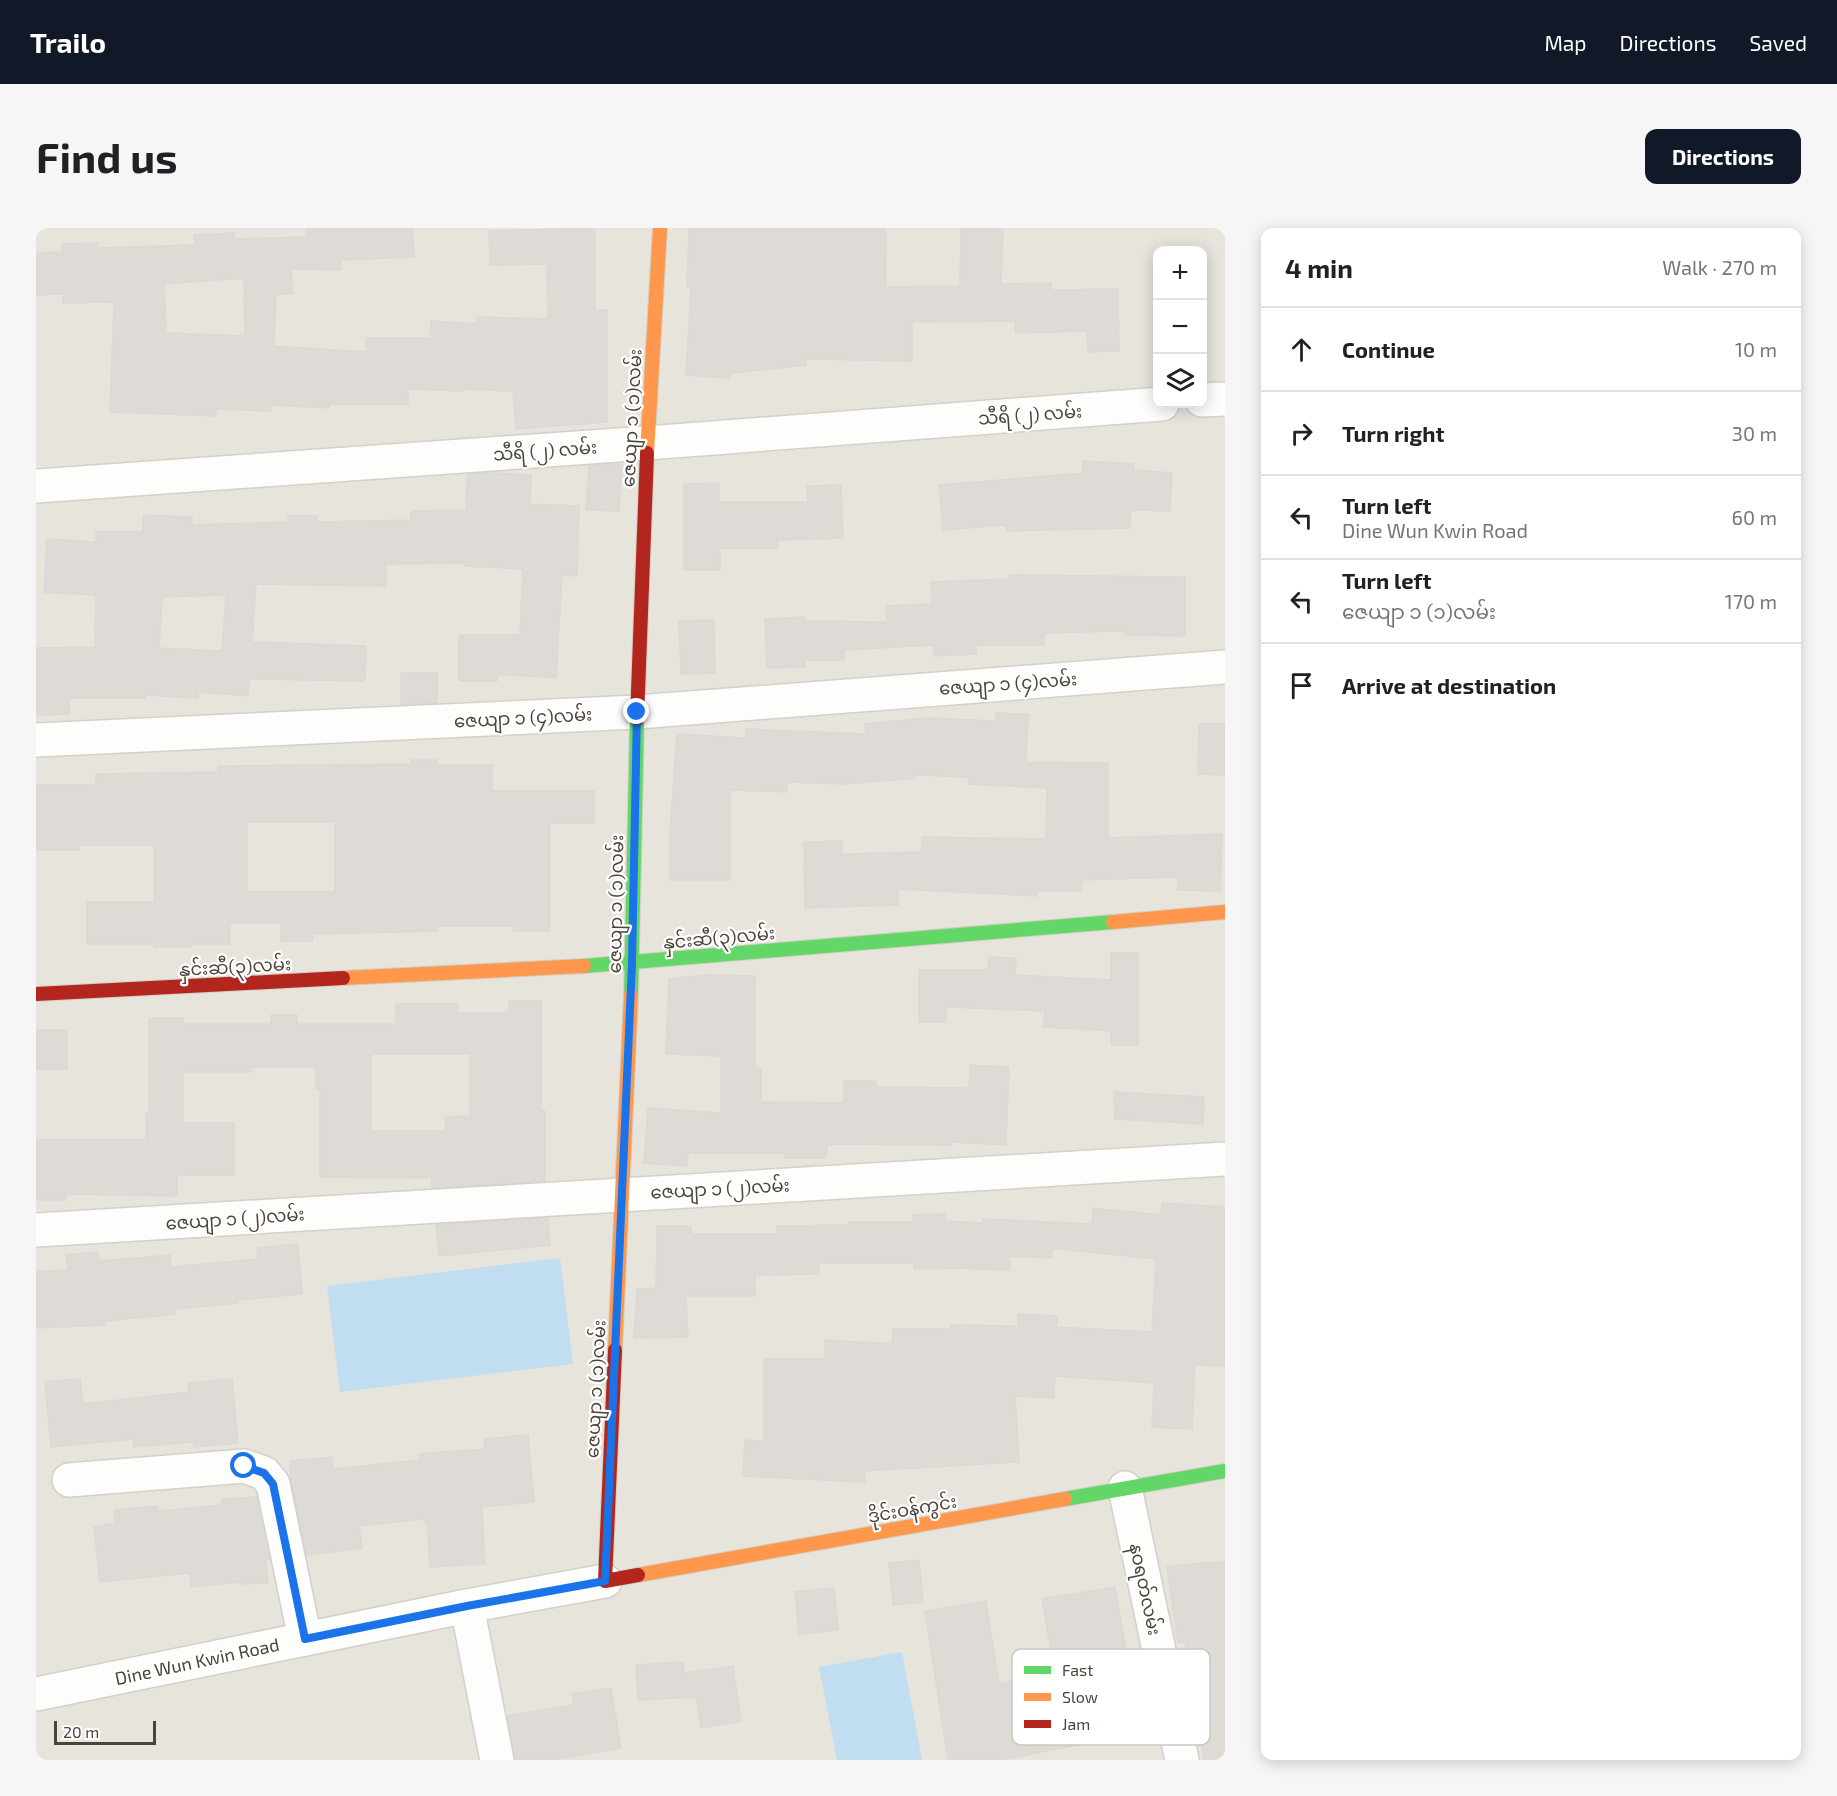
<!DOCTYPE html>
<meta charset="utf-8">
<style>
:root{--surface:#fff;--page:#f6f6f6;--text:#202124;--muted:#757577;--line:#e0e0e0;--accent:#111827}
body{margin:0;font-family:"Exo 2","Noto Sans Myanmar",sans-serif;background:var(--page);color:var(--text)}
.controls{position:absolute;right:18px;top:18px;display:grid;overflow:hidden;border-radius:12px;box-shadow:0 3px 15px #0003}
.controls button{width:54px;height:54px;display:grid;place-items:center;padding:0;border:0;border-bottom:2px solid var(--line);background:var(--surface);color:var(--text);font:30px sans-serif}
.scale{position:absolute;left:18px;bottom:15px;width:102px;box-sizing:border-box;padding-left:6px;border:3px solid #4b4439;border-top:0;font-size:16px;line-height:21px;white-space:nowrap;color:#4b4439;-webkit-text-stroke:4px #fff;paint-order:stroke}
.stop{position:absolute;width:18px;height:18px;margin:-14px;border:4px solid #1a73e8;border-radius:50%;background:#fff}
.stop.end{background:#1a73e8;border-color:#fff;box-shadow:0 2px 6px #0008}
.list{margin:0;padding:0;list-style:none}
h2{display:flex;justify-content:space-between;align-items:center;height:78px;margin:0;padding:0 24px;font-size:26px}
h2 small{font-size:20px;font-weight:400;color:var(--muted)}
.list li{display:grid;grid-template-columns:39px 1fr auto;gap:18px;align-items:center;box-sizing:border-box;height:84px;padding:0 24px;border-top:2px solid var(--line)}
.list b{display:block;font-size:22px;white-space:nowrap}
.list p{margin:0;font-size:20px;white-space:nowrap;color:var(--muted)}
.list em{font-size:20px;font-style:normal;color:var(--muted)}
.icon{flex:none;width:33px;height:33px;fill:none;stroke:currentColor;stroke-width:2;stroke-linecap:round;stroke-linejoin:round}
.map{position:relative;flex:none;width:1189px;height:1532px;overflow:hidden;border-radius:12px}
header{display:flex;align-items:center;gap:36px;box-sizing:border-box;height:84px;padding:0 30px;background:var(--accent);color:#fff}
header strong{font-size:28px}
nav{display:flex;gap:33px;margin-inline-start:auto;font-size:21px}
.intro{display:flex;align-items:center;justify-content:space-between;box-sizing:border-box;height:144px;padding:0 36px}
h1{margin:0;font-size:42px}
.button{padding:15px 27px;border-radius:12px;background:var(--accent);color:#fff;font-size:21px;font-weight:700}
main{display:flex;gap:36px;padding:0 36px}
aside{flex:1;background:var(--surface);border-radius:12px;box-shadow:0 3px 15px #0003}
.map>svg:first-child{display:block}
.residential{fill:#e7e4dc;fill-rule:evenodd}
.water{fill:#c0ddf1}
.building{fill:#dedbd6;stroke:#dcd9d4;stroke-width:1.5;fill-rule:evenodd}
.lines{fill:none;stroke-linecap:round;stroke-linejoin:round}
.street-casing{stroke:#d2d0cb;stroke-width:36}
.fast-casing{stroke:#d3cfc5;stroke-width:16}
.slow-casing{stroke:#d3cfc5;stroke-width:16}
.jam-casing{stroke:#d3cfc5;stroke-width:16}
.street{stroke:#fdfdfc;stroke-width:33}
.fast{stroke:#63d668;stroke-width:14}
.slow{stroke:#ff974d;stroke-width:14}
.jam{stroke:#b3261e;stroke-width:14}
.route{stroke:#1a73e8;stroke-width:8}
.labels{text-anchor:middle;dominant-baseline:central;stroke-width:4.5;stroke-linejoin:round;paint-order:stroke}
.street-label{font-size:18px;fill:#4b4439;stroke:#fff}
.key{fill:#fff;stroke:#c9c7c4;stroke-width:1.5}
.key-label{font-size:16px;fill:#4b4439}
</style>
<header>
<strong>Trailo</strong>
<nav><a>Map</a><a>Directions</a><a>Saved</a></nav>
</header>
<div class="intro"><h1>Find us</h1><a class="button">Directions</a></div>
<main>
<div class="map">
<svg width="1189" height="1532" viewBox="0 0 1189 1532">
<rect width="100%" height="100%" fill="#f4f2ee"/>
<!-- residential -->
<path class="residential" d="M0,0H1189V1532H0ZM1122,22H1166V176H1122Z"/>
<!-- water -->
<g class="water">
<path d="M524,1030L537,1136L304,1164L291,1058Z"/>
<path d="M866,1424L886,1532H801L783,1439Z"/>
</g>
<!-- building -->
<g class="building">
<path d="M270,0H376L378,29L305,32V42L255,41L257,65L240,67L238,118L330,124V110H394L395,93L441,96V89L512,91L511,36L454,37L453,3L559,0V82H571V194L480,201L477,163L427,161V163L372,161V176H293V180L235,177V183L180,181V188L74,184L78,74L27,75V66L0,67V25L26,24V16L61,15V20L159,17L158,7L198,5L199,11L270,9ZM208,50L209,108L130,105L128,56Z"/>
<path d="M653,0H850V59L924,58L925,0H967L965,56L1015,55V62L1082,61L1083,123L1052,124L1051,103L979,105V93L876,94V133L769,131L770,137L694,145L693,150L650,147L655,60H651Z"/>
<path d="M1047,233L1098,236L1097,242L1136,245L1134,283L1095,282L1094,300L971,303L970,297L907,302L903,257L1047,245Z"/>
<path d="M574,236L586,237L583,283L550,282L553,238Z"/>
<path d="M456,245L495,247L494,276L543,278L541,348L526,347L520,450L461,446V453H423V407H484L487,341L429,338V335L350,336V358L220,356L216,414L330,418L329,453L213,451L212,468L162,464V470L109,467V470H33V486L0,487V420L59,419L60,367L8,364L11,311L60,314V304H107V287L156,289V297L252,294V288H281V294L375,292V283L430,282L431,246ZM190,367L186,423L123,420L126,369Z"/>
<path d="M683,255V274H772L771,258L805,257L807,310L742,312V320H684V342H648V256Z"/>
<path d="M974,347L1149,349V408L1089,407V403L1008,405V417H940V426L898,428V417L808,422V432H769V439L731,440L729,391L768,389V393L851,394L850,378L896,376L895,354L974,351Z"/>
<path d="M678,392L679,445L645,446L643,393Z"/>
<path d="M365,445H401V475L365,476Z"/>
<path d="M960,485L992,486L990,534L1072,535V610L1186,606L1184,663L1141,662L1142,649L1046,652V663H1001V668L862,661V677L769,680L768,614L806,613V626L885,624L886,609L1010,611L1011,560L932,556L933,549L879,547V550L807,556L751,554V564L694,562V652H634V604L641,506L710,510V501L830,506L829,496L892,490L960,493Z"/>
<path d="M1163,496H1189V547L1162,546Z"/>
<path d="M375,532H401V537H456V563H558V595H514V703H477V698H402V703L277,706V713H245V695H194V716H155V719H118V716H51V674H118V617H43V622H0V557H60V546L182,544V538L375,536ZM211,594H299V664H211Z"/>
<path d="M1075,725H1102V817H1075V803L1008,799L1009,783L910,779V794H883V742H952L953,729L980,730L979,747L1075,752Z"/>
<path d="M671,747L719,748V840H725V874L808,875V853H840V859L933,860L934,837L973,839L970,917L916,914V917L791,916L790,930H749V925H652L651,938L608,935L612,880L685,885V828L630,826L633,751Z"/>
<path d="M473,773H505V883H509V953L396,960L395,950L284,949V861H280V839H215V844H147V895H198V947H141V968L30,966V972H0V912H110V886H113V790H147V796H235V787H261V796H360V776H422V785H473ZM335,826H434V888L409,889L410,903H335Z"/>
<rect x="0" y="802" width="31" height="39"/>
<path d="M1078,864L1168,869L1167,896L1079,891Z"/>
<path d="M1126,975L1189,979V1138L1159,1137L1156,1201L1116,1199L1118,1155L1019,1148L1018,1170L979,1168L983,1234L828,1243L829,1254L707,1248L709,1212L728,1213V1131H789V1112L856,1116L857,1101H915V1097L982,1098V1086L1021,1088V1099L1116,1104L1120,1031L1016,1020V1030L974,1028V1042L936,1041V1040L878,1041V1035H783V1046L719,1047V1068H650L652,1109L598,1110L601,1061L620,1060L621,998H655V1006H741V998L813,997V994H877V987L910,986V993L947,995V991L1056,996L1057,980L1125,987Z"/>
<path d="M512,990L514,1017L403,1028L400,997Z"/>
<path d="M262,1016L266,1066L202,1072V1075L139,1081L140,1086L68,1093L69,1097L0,1100V1044L32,1042L30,1027L62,1024L63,1033L134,1027L135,1039L222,1031L221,1020Z"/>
<path d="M44,1151L47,1176L153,1164L152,1155L196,1151L202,1215L158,1219L157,1214L98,1219L97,1211L15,1219L9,1154Z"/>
<path d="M492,1207L498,1274L446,1279L449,1336L394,1339L391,1295H389V1291L323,1298L326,1320L271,1327L255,1253L254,1233L296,1229L297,1241L384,1232L383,1226L449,1221L448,1211Z"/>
<path d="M220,1269L233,1331L230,1332L232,1355L203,1356V1354L155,1359L154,1345L64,1354L58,1299L79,1295L78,1282L121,1278L122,1283L187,1277L186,1271Z"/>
<path d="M883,1332L887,1374L857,1377L853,1335Z"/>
<path d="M1175,1334V1335L1189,1334V1532H1168L1149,1414L1142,1415L1131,1339Z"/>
<path d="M1079,1359L1104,1502L1041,1514L1042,1517L965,1532H912L889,1383L950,1373L963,1456L1019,1446L1006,1371Z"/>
<path d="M798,1360L802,1402L763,1406L759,1364Z"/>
<path d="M647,1434L648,1445L697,1438L705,1493L665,1500L660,1469L602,1472L600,1437Z"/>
<path d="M575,1460L585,1520L518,1532H479L471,1488L538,1477L536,1466Z"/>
</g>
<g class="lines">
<defs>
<g id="street">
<path d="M1166,172L1189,171"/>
<path d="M0,258L611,215L1126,176"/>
<path d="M0,512L601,484L1189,439"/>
<path d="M0,1002L1189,931"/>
<path d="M33,1252L208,1238L228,1245L237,1256L269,1411"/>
<path d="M1089,1260L1146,1532"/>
<path d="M431,1378L461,1532"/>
<path d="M0,1466L431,1378L569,1353"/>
</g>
<g id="fast">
<path d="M548,738L1077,694"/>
<path d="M595,767L601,491"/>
<path d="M1029,1271L1189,1243"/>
</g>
<g id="slow">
<path d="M611,225L624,0"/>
<path d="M1077,694L1189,684"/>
<path d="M307,750L548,738"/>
<path d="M579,1122L595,767"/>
<path d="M602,1347L1029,1271"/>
</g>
<g id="jam">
<path d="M601,491L611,225"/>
<path d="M0,766L307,750"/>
<path d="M579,1122L569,1353L602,1347"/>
</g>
</defs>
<!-- street casing -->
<use href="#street" class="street-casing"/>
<!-- fast casing -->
<use href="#fast" class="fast-casing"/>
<!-- slow casing -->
<use href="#slow" class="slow-casing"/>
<!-- jam casing -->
<use href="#jam" class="jam-casing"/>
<!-- street -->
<use href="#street" class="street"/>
<!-- fast -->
<use href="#fast" class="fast"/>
<!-- slow -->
<use href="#slow" class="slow"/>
<!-- jam -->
<use href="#jam" class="jam"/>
</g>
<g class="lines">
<!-- route -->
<path class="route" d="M208,1238L228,1245L237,1256L269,1411L431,1378L569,1353L596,735L601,484"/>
</g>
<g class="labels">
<!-- street labels -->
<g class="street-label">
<text transform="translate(994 186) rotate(-4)">သီရိ (၂) လမ်း</text>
<text transform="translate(595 190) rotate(-87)">ဇေယျာ ၁ (၁)လမ်း</text>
<text transform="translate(509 222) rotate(-4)">သီရိ (၂) လမ်း</text>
<text transform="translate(972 455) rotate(-4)">ဇေယျာ ၁ (၄)လမ်း</text>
<text transform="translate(487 489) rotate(-3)">ဇေယျာ ၁ (၄)လမ်း</text>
<text transform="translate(579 676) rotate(-89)">ဇေယျာ ၁ (၁)လမ်း</text>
<text transform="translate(683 709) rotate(-5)">နှင်းဆီ(၃)လမ်း</text>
<text transform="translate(199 738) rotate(-3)">နှင်းဆီ(၃)လမ်း</text>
<text transform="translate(684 960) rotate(-3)">ဇေယျာ ၁ (၂)လမ်း</text>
<text transform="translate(199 990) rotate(-4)">ဇေယျာ ၁ (၂)လမ်း</text>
<text transform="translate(559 1161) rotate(-87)">ဇေယျာ ၁ (၁)လမ်း</text>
<text transform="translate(876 1280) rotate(-10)">ဒိုင်းဝန်ကွင်း</text>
<text transform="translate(1110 1361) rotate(78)">နဝရတ်လမ်း</text>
<text transform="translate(161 1433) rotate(-12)">Dine Wun Kwin Road</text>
</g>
</g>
<!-- legend -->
<rect x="976" y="1421" width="198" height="96" rx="9" class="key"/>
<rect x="988" y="1438" width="27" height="8" fill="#63d668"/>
<rect x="988" y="1465" width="27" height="8" fill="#ff974d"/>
<rect x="988" y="1492" width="27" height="8" fill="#b3261e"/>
<g class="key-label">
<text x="1026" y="1448">Fast</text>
<text x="1026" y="1475">Slow</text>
<text x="1026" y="1502">Jam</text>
</g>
</svg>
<div class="controls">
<button>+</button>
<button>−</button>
<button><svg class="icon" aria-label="layers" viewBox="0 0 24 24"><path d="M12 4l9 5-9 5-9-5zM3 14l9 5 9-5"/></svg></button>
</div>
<div class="scale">20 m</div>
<div class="stop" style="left:208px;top:1238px"></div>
<div class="stop end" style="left:601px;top:484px"></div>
</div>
<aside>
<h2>4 min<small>Walk · 270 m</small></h2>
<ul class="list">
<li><svg class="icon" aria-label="ahead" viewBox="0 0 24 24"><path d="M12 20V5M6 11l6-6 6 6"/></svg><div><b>Continue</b></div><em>10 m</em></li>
<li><svg class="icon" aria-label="right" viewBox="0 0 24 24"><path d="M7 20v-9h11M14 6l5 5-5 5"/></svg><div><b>Turn right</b></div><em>30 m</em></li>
<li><svg class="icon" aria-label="left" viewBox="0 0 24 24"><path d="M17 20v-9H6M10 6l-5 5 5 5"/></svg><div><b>Turn left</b><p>Dine Wun Kwin Road</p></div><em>60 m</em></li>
<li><svg class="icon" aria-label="left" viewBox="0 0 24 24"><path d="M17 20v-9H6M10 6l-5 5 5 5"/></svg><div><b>Turn left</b><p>ဇေယျာ ၁ (၁)လမ်း</p></div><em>170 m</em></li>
<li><svg class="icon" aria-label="arrive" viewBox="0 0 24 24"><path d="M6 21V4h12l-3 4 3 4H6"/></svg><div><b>Arrive at destination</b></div></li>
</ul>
</aside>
</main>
